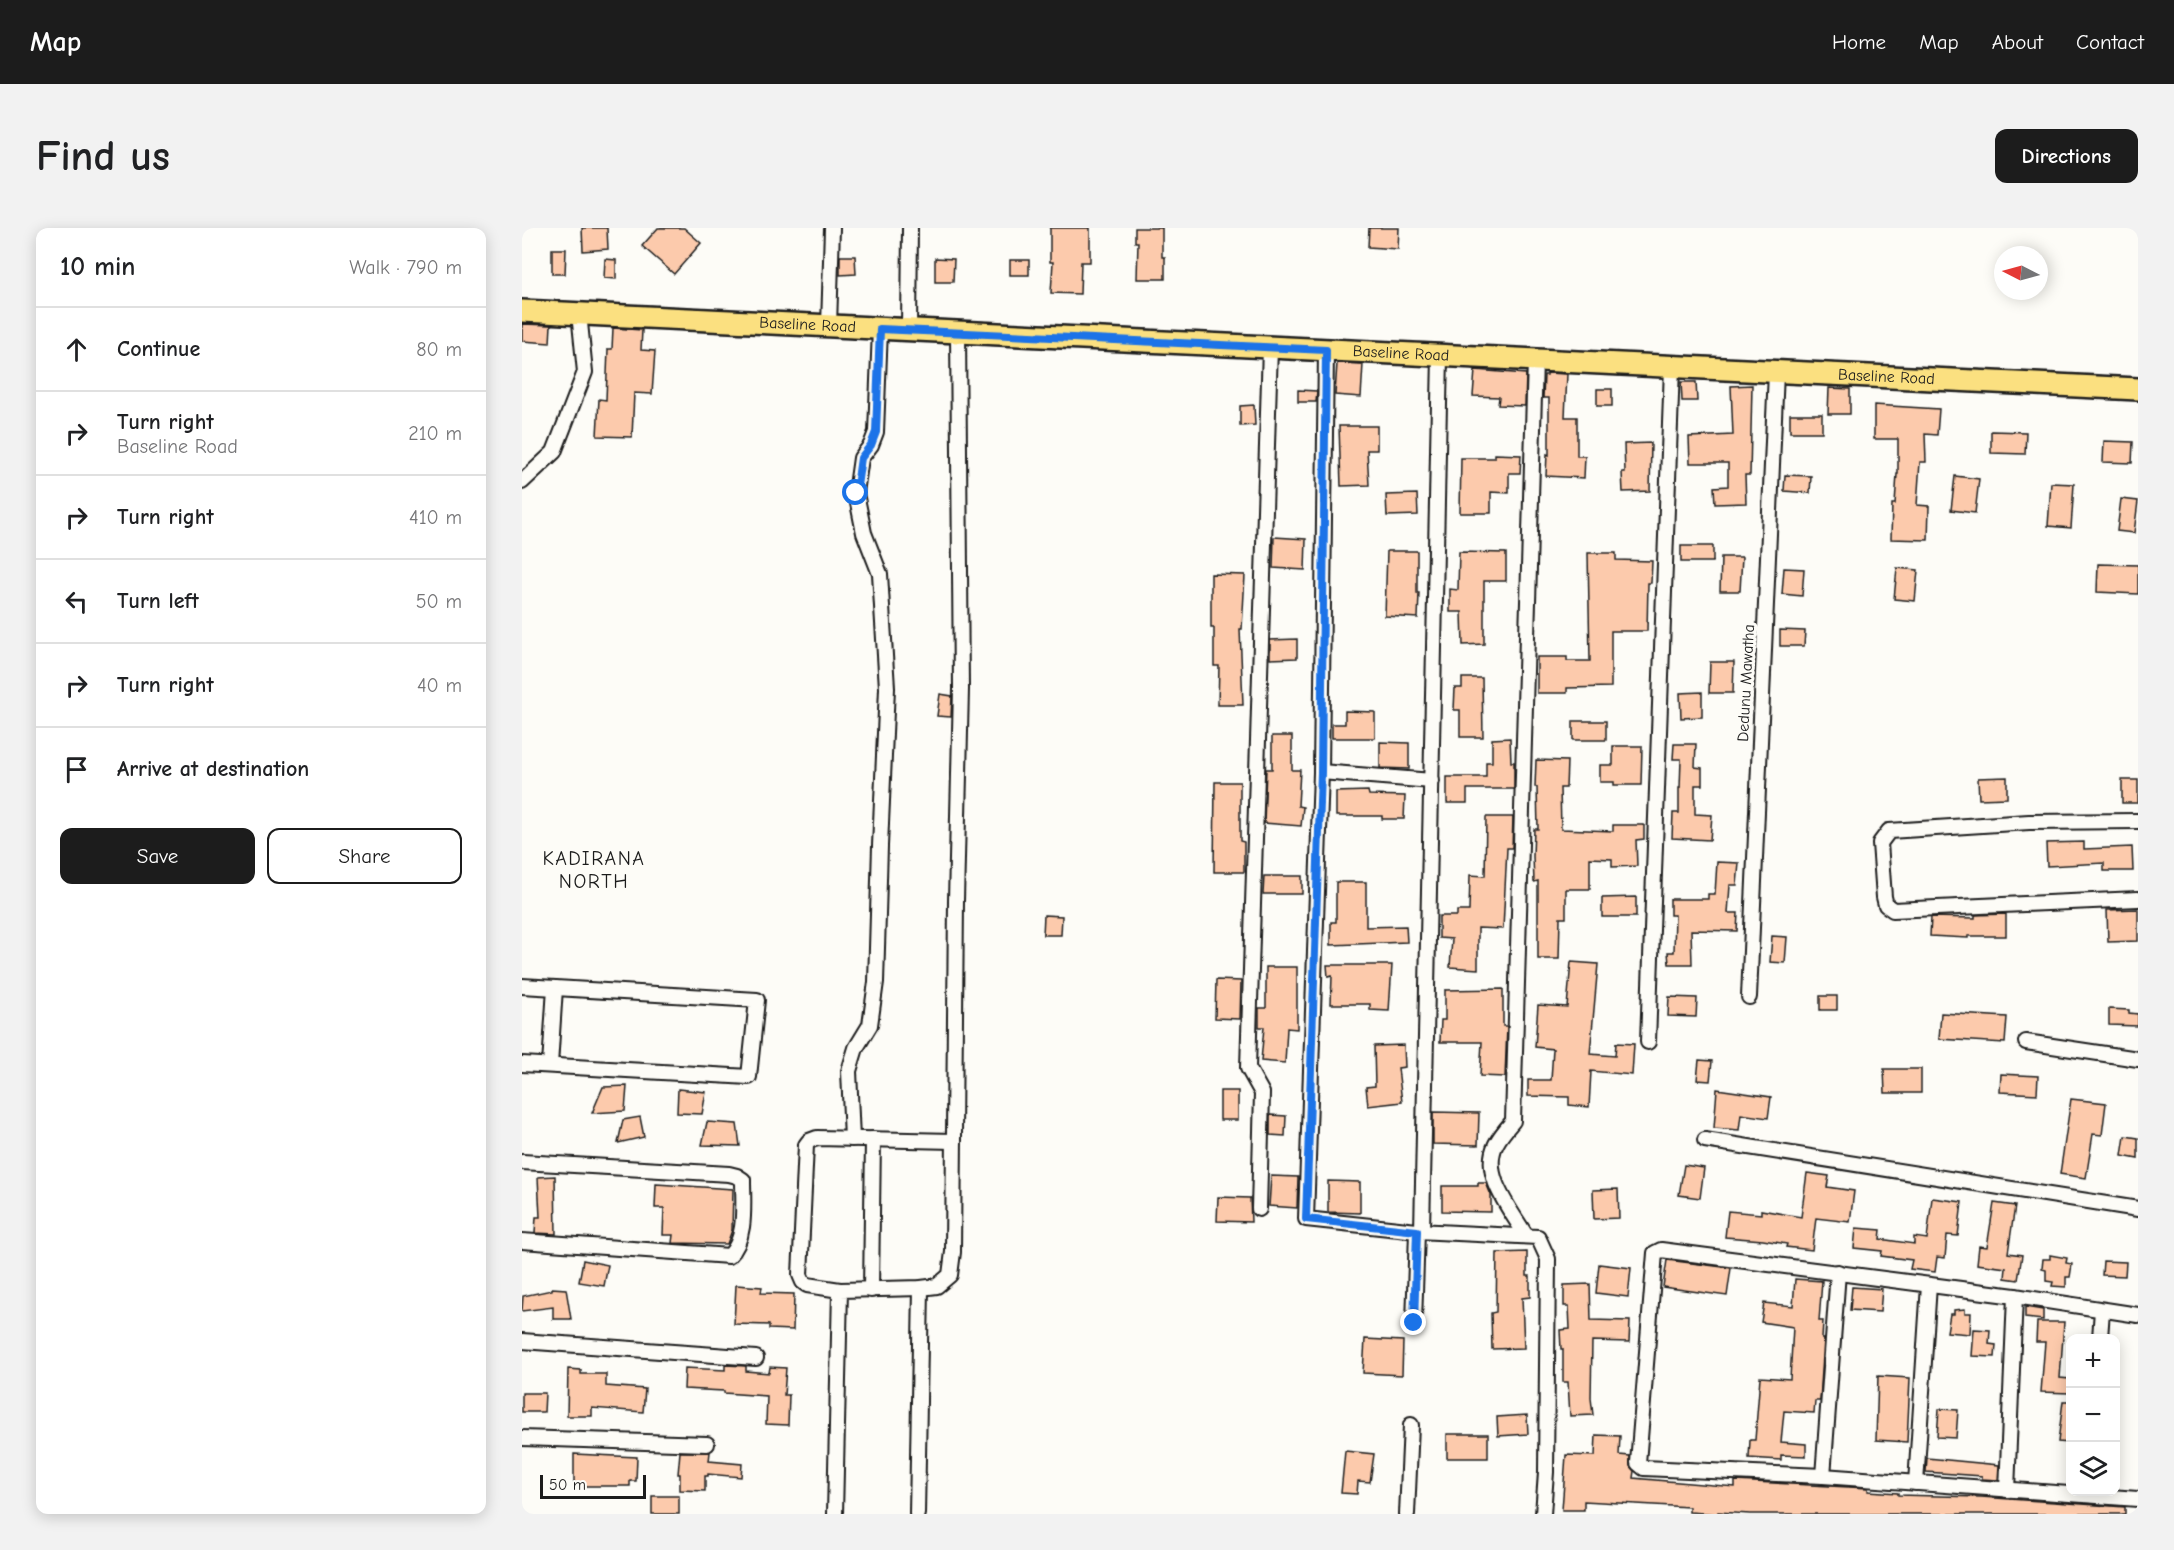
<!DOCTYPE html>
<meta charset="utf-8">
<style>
:root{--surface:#fff;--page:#f2f2f2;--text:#202124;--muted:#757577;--line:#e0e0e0;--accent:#1c1c1c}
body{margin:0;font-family:"Comic Neue",sans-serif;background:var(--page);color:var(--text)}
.controls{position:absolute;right:18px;bottom:18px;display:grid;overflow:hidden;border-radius:12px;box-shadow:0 3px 15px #0003}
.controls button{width:54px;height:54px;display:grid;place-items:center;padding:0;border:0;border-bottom:2px solid var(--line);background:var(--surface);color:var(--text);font:30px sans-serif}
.compass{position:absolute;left:1472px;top:18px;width:54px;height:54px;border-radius:50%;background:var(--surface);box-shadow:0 3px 15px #0003;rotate:276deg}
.scale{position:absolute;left:18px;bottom:15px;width:106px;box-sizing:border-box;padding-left:6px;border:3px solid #1c1c1c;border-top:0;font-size:16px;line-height:21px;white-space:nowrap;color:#1c1c1c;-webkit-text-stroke:4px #fdfcf7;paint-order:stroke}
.stop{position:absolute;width:18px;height:18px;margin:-14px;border:4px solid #1a73e8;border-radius:50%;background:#fff}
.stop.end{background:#1a73e8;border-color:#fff;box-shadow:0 2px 6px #0008}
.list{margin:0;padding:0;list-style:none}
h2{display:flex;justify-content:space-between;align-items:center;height:78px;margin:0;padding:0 24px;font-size:26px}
h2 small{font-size:20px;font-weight:400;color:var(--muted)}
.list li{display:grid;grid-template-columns:39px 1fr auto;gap:18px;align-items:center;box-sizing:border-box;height:84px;padding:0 24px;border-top:2px solid var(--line)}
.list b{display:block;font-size:22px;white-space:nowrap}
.list p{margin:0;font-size:20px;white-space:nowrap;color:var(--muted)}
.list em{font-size:20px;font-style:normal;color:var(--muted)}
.actions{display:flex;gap:12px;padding:18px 24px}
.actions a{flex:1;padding:14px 0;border:2px solid var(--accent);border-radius:12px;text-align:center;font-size:21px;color:var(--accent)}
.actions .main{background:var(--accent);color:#fff}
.icon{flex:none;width:33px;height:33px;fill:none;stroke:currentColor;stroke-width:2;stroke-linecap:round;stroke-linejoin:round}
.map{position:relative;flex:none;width:1616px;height:1286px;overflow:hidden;border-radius:12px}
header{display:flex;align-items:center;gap:36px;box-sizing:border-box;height:84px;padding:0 30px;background:var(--accent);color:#fff}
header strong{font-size:28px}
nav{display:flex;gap:33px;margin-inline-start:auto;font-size:21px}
.intro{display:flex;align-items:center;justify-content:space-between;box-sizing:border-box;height:144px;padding:0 36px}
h1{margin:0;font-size:42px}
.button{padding:15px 27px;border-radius:12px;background:var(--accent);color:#fff;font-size:21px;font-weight:700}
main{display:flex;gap:36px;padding:0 36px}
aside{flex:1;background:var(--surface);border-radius:12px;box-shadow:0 3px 15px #0003}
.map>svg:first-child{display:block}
.building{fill:#fccaac;stroke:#1c1c1c;stroke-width:1.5}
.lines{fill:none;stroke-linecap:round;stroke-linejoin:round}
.minor-casing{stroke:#1c1c1c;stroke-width:18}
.primary-casing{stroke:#1c1c1c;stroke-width:26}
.minor{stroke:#fdfcf7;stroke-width:14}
.primary{stroke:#fbe080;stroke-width:21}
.route{stroke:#1a73e8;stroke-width:8}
.labels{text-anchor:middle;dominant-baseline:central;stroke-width:6;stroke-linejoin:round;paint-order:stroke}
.street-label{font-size:16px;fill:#1c1c1c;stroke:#fdfcf7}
.quarter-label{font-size:20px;letter-spacing:1.5px;fill:#1c1c1c;stroke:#fdfcf7}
</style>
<header>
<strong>Map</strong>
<nav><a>Home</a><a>Map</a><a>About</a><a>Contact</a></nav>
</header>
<div class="intro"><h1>Find us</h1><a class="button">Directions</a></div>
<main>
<aside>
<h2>10 min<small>Walk · 790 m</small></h2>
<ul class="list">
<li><svg class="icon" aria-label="ahead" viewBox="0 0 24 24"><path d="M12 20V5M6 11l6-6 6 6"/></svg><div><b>Continue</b></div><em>80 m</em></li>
<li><svg class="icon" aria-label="right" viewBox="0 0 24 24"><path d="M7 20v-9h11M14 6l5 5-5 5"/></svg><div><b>Turn right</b><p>Baseline Road</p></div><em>210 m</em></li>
<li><svg class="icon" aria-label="right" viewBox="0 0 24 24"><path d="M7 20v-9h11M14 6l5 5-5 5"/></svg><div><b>Turn right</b></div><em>410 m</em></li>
<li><svg class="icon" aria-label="left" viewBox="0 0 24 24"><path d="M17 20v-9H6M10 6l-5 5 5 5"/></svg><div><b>Turn left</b></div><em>50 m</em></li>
<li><svg class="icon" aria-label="right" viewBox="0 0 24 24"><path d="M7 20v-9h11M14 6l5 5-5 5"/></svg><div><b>Turn right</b></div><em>40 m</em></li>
<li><svg class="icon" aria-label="arrive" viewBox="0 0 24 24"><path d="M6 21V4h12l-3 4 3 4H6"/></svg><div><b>Arrive at destination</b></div></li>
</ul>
<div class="actions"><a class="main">Save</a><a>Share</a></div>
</aside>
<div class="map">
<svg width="1616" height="1286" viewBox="0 0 1616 1286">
<rect width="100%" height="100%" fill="#fdfcf7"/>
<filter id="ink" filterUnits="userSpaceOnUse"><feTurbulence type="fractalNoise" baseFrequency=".0167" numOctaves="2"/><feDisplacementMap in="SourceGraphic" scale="12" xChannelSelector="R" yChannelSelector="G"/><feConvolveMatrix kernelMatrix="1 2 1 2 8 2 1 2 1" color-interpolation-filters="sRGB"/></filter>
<g filter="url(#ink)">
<!-- building -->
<g class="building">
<path d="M60,0H85L86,21L61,23Z"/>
<path d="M136,0H162L179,15L152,46L120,18Z"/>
<path d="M528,0H568V34H559L558,66L529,65L531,34H528Z"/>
<path d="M613,0H640V29H643V51H615L616,14H613Z"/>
<path d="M847,0H877L876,21L846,19Z"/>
<path d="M30,21H44L43,46H30Z"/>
<path d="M318,28H333L334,46L318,47Z"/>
<path d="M413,30L432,31L431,54H413Z"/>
<path d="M83,31L94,32V51L82,50Z"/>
<rect x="488" y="32" width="19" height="15"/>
<path d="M0,96L29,97L28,115L0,113Z"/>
<path d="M91,100L120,102L119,122L133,123L130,166L112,165L110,209L75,208L77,171L84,172L86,121H90Z"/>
<path d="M815,135L841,136L839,169L813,167Z"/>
<path d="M953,142L1004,146L1003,178L976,177L977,169L951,168Z"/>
<path d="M1025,145L1045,146L1043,189H1055V228H1063L1062,250L1024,248L1025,226L1027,227V170H1021L1022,147H1025Z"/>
<path d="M1159,154H1174L1175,173H1160Z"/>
<path d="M1230,157L1228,247H1223L1224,275L1193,276L1192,259L1206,258V235H1168L1167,209L1211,207L1209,158Z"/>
<path d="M1307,160L1328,161V186H1306Z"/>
<rect x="1075" y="161" width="15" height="17"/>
<path d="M776,162L795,163L794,174H776Z"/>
<path d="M732,177L733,197L718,198V178Z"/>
<path d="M1352,177L1417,181L1415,207L1403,206L1404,234H1398L1395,277L1407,278L1406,312L1369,311L1370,276H1373L1375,246H1376V211H1352Z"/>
<rect x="1268" y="186" width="32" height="18"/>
<path d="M817,198H855V222H845L847,257L819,258Z"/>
<path d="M1469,203L1504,204L1503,226L1469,225Z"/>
<path d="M1582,213L1611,214L1610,235L1581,234Z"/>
<path d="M1129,215L1128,263L1101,264L1100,244H1103L1102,216Z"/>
<path d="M973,226L999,227L998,245H987V265L969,264V285H938L939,230H973Z"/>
<path d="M1263,247L1289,248L1288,265L1262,263Z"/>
<path d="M1433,248L1457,251L1453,285L1429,282Z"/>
<path d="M1529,255L1552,256L1549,300L1526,298Z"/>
<path d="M895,266L896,287L865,288L864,267Z"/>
<path d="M1599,271L1616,273L1612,305L1595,303Z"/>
<path d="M752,309L784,311L783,342L751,340Z"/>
<rect x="1159" y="318" width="32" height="16"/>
<path d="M865,323H895V365H897L896,390L863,388Z"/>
<path d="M937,324L984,325V353H962V416L941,417L940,384H928V361L936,362Z"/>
<path d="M1066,325H1094V332L1130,333L1129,355H1126L1125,403H1089V459L1045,460V465H1015V429H1045V433H1068Z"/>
<path d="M1199,329H1220L1218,363H1198Z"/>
<path d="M1576,336L1616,337V366L1575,364Z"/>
<path d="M1262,340L1282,341L1280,368L1260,366Z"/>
<path d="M1375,340L1396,342L1393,373L1372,371Z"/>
<path d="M689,346L723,347L720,401H718L721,477H696L697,438H692V400H689Z"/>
<path d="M1258,402L1283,403L1282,418H1258Z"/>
<path d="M775,411V430L748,431V412Z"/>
<path d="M1188,434H1212L1211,465H1187Z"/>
<path d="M940,450H960L961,509H938V482H932L933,460H940Z"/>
<path d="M1180,464V489L1159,490L1158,465Z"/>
<path d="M418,466L430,468L429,489L415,488Z"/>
<path d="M823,483L853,484V510H810V496H823Z"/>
<rect x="1051" y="493" width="33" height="19"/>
<path d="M750,508H770V542H778L776,578L781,579L779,598L742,595L744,541H750Z"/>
<path d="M988,510L989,534H992V561H945V575H925V549H964V534H970V511Z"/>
<path d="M858,514L887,515V541L858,540Z"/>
<path d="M1152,516H1174L1173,539L1180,540V557H1173V586L1190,587L1188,612L1150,610L1151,585H1157V560H1158L1159,531H1151Z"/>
<path d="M1091,518H1120L1119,557H1092V554H1078V537H1091Z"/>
<path d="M1014,532L1045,533L1044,560H1038L1039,601L1091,603V597H1122V611L1114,612L1115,638L1090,639V631L1068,630V661H1044V690H1038L1037,731H1016V653L1012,654L1011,628L1012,601H1016L1015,559H1013Z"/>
<path d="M1485,549V570L1457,571L1456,550Z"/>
<rect x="1600" y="552" width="16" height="23"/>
<path d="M693,554H718V613L722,614V644H692Z"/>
<path d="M846,563L847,567L883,568L882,591H860V588H814V564Z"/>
<path d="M964,589H991L990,620H985L981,701L956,700V741L928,739L930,711L917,710V688H935V683H947L948,647L963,648Z"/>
<path d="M1562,614V621L1610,619L1611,643H1582V635L1525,638L1524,615Z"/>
<path d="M1195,634L1217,635L1215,657H1208L1206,685H1216L1215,703L1169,702L1170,736H1147L1146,724H1152L1153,687H1148V671H1186V666H1193Z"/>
<path d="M742,648H780V666H741Z"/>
<path d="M814,654H844V699L884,698L885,714L809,717V694H814Z"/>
<path d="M1114,669V689H1080V670Z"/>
<path d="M1616,681V713L1586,714L1585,682Z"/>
<path d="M1484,686V708H1446V710L1408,708L1409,689L1453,690V687Z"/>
<path d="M522,687L540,688L539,707H521Z"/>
<path d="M1250,708L1265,709L1263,735L1248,734Z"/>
<path d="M1049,734L1076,736L1068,826L1093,828L1094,815L1112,816L1110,847L1069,843L1067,879L1047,877V869L1006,868V852H1029L1031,821L1013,819L1016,777L1045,779Z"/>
<path d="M805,737H870L867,783L848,782V776H809L810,748L806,749Z"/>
<path d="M744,739H775V801L765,800L763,835L739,833L742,799H737V780H744Z"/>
<path d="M694,752L719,753L718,791L693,790Z"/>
<path d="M981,761V798H985L983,849L958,848L960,814H918L919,792H923V762Z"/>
<rect x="1298" y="768" width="17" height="14"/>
<path d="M1147,769L1175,770L1174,789L1146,788Z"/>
<path d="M1587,781L1607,782V785L1616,786V798L1587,797Z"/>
<path d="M1419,785L1485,789L1483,815L1417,811Z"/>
<path d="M882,817L883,839L876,840L880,874L846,878L844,859L853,858L852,818Z"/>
<path d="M1177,832L1190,833L1188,853L1175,852Z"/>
<path d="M1362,841H1399V865H1363Z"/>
<path d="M1479,846L1516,848L1515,866L1478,864Z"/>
<path d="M105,858L103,883L70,885L81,859Z"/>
<path d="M156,861L184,864L180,886L155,885Z"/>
<path d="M1195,861L1249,869L1246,890L1219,886L1217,902L1192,900Z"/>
<rect x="698" y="863" width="18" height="29"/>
<path d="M1549,871L1584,875L1580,907L1571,906L1564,950L1538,946Z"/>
<path d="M911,884L957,885L956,917L911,916Z"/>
<path d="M748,887L764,888L763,908L748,907Z"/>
<path d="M118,889L122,909L96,915L101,892Z"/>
<path d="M185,894L215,896L218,918L180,917Z"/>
<path d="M1603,908L1616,910V931L1600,928Z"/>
<path d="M1162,937L1182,940L1178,970L1157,967Z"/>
<path d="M1285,945L1307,948L1305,959L1332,963L1328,994L1294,990L1290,1022L1264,1019L1265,1016L1241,1012L1203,1009L1206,983L1239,986V982L1279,989Z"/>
<path d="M33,948L34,1006L13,1005L14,989H18L16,949Z"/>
<path d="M749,948L776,949L775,980L747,978Z"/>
<path d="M806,953L838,954V985L806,984Z"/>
<path d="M956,955H964L969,967V984L920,983V958H956Z"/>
<path d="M134,956L211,961L210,1002L205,1016L150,1015L151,1007H141L142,980H133Z"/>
<path d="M1096,961L1097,990L1072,991L1071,962Z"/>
<path d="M696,969L728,970L729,994L695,993Z"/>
<path d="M1410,970L1440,974L1436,1008L1425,1007L1423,1030L1415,1029L1413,1044L1388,1041L1390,1032L1359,1028L1360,1023L1332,1020L1334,1000L1359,1002L1358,1011L1392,1016V1009L1405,1011Z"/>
<path d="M1472,975L1493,978L1486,1025L1500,1027L1496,1052L1483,1050L1484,1040L1455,1036L1457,1018L1465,1019Z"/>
<path d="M1005,1024V1048H1008V1069L1000,1070L1002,1120L970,1121L969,1085L974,1084L975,1025Z"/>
<path d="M1528,1027L1545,1030L1544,1035L1550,1036L1548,1049H1544V1059L1530,1058L1531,1054L1524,1053V1042L1520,1041L1521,1031H1528Z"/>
<path d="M61,1032L86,1037L82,1058L57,1054Z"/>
<path d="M1145,1032L1209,1040L1205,1068L1141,1059Z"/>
<path d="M1581,1033L1604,1034L1603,1048L1580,1047Z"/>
<path d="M1077,1036L1109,1040L1106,1069L1074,1065Z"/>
<path d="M1273,1051L1300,1053L1297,1093H1301L1300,1111H1302L1298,1173H1293L1292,1185L1262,1183L1259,1214L1284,1216V1228L1259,1227V1232L1227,1230L1228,1212H1233L1238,1149L1268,1151L1271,1099L1239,1094L1242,1075L1271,1078Z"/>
<path d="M1068,1056L1069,1092L1108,1093L1107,1114L1070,1113L1069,1170L1071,1187L1048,1188L1046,1154H1041V1121H1039L1038,1102L1048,1101L1047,1078H1042V1057Z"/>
<path d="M214,1057L240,1059L239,1065L272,1066L271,1102L247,1101V1097L212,1096Z"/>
<path d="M1330,1059L1360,1061L1358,1084L1328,1082Z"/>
<path d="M30,1060L44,1061L49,1091H31V1079L0,1083L1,1068L30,1062Z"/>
<path d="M1503,1079L1521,1082V1092L1503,1090Z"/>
<path d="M1443,1081V1085H1449L1448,1106L1425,1104L1428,1086H1432V1082Z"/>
<path d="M1515,1094H1542L1538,1150L1548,1151V1165L1519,1164L1523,1114H1514Z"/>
<path d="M1452,1101L1468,1102L1467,1116L1474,1117L1473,1129L1450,1128Z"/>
<path d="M843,1111L881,1113L880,1147L841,1145Z"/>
<path d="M203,1137L224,1138V1143L247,1145L248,1139L264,1140L262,1167H267L266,1197L244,1196L245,1168L202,1165V1163L162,1161L163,1140L203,1142Z"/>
<path d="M46,1141L59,1142V1146H84V1158L123,1161L121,1184L70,1180V1188H45Z"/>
<path d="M1356,1148L1388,1150L1385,1214L1354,1212Z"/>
<path d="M0,1165H23L22,1184H0Z"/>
<path d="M1541,1173H1548V1215L1536,1214Z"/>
<path d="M1417,1181L1436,1182L1434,1210L1415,1209Z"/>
<path d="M1005,1187L1006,1206L976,1208L975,1189Z"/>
<rect x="925" y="1206" width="41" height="24"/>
<path d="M1074,1207L1098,1208L1097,1227L1108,1228V1238L1112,1243L1111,1250L1213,1259V1253L1346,1260V1263L1376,1265V1267L1459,1269L1603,1279V1286H1228L1196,1284V1286L1167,1284V1279L1062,1273V1282H1040L1044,1227L1073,1228Z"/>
<path d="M823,1223L852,1226L848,1254L836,1253L835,1266L819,1265Z"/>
<path d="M158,1224H188L187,1233L220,1236L219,1249L186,1246V1248H183V1263L158,1262V1246H156Z"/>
<path d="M52,1226L115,1229L114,1253H108V1258H52Z"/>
<path d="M1405,1230L1477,1237L1476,1252L1460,1251V1248L1404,1244Z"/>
<rect x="130" y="1268" width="27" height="18"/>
</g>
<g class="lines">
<defs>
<g id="minor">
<path d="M307,98L310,0"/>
<path d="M387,101L388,0"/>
<path d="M804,122L799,544L784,991L895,1003L1016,1009L1026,1031L1024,1244L1021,1286"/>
<path d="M0,254L32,224L63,144L57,85"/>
<path d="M799,544L910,553"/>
<path d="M1616,593L1507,594L1367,603L1358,615L1362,669L1364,677L1371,682L1616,671"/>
<path d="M0,758L235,772L227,849L0,836"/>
<path d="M1227,769L1254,144"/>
<path d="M1126,814L1150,139"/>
<path d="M1504,814L1616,831"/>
<path d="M28,837L33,760"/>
<path d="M330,911L327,843L334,820L348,797L354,754L358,618L365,460L358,346L342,305L334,265L339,230L349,217L354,204L358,101"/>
<path d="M1183,912L1616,981"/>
<path d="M0,934L207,946L215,948L221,952C221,976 225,1011 207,1028L0,1013"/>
<path d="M737,981L740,865L726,840L748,119"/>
<path d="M900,1003L918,127"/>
<path d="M1004,1008C990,983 958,947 974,916C978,908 985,900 991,893L1013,132"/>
<path d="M318,1062L285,1057L281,1054L278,1047L284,917L287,913L295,910L432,913"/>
<path d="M349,1062L351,911"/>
<path d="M1616,1087L1493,1068L1139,1022L1133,1025L1116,1235L1122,1240L1301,1248L1616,1271"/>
<path d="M892,1095L895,1003"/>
<path d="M1578,1110L1580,1082"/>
<path d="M0,1113L234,1130"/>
<path d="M0,1210L185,1216"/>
<path d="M1301,1248L1316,1044"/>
<path d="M1394,1255L1407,1057"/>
<path d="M1485,1262L1493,1068"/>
<path d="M313,1286L318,1062L399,1060L415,1058L428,1047L431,1024L434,673L439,461L436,104"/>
<path d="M395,1286L399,1060"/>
<path d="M885,1286L889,1197"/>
</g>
<g id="primary">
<path id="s1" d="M0,83L1616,161"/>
</g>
</defs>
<!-- minor casing -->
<use href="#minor" class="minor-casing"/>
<!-- primary casing -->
<use href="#primary" class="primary-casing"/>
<!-- minor -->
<use href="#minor" class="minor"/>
<!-- primary -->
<use href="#primary" class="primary"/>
</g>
</g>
<g class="lines" filter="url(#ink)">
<!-- route -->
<path class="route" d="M334,265L339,230L349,217L354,204L358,101L804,122L799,544L784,991L895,1003L892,1095"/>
</g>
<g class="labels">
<!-- street labels -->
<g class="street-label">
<text stroke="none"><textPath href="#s1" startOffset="286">Baseline Road</textPath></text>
<text stroke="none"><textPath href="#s1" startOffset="880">Baseline Road</textPath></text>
<text stroke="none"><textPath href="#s1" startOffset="1366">Baseline Road</textPath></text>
<text transform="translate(1224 455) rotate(-87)">Dedunu Mawatha</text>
</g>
<!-- quarter labels -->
<g class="quarter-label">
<text x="72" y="630">KADIRANA<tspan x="72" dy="23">NORTH</tspan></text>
</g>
</g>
</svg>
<div class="controls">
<button>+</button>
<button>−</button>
<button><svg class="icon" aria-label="layers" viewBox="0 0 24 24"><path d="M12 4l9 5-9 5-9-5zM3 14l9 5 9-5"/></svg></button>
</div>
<svg class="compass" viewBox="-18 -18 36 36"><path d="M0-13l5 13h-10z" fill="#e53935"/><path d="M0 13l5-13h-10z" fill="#757577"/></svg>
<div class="scale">50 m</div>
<div class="stop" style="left:334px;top:265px"></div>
<div class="stop end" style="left:892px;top:1095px"></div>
</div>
</main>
